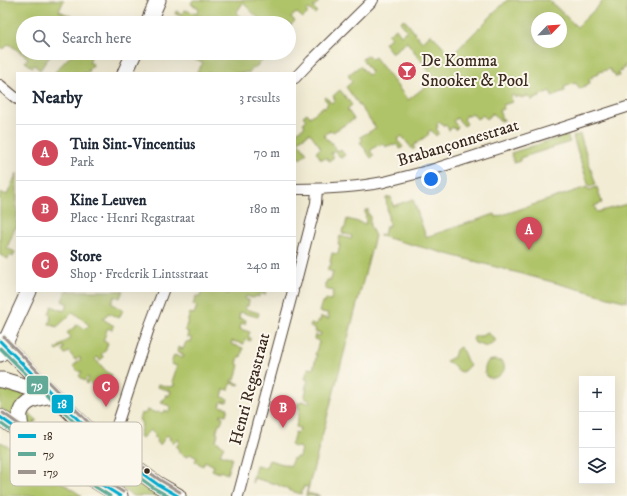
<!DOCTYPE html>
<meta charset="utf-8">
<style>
:root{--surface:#fff;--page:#f2f2f3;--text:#1f2937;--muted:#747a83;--line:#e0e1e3;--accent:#d1495b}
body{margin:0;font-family:"IM FELL DW Pica",serif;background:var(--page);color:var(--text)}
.controls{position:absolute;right:12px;bottom:12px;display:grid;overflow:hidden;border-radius:0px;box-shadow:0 4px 16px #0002}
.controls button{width:36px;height:36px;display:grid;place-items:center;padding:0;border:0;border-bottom:1px solid var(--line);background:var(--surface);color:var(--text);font:20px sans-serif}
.compass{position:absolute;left:531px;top:12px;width:36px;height:36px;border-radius:50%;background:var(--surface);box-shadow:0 4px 16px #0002;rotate:65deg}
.you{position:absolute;left:431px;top:179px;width:14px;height:14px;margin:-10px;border:3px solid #fff;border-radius:50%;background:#1a73e8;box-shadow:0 0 0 6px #1a73e833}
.badge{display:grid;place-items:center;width:26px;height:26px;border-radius:50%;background:var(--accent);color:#fff;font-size:13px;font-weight:700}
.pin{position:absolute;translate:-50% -33px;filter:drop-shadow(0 1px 2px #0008)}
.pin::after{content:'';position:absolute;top:21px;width:14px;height:12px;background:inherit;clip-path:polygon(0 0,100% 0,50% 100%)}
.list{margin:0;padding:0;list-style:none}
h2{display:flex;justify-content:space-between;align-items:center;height:52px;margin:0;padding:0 16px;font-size:17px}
h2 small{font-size:13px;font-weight:400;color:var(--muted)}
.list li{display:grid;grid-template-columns:26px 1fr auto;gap:12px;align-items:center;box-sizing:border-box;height:56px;padding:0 16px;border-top:1px solid var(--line)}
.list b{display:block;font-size:15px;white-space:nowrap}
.list p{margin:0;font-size:13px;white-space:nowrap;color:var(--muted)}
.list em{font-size:13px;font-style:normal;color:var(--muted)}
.icon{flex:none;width:22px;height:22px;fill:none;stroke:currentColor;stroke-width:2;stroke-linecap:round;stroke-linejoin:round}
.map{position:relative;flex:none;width:627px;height:496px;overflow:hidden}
.search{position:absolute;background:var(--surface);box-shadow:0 4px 16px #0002;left:16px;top:16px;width:280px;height:44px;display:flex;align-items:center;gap:10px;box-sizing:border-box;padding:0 14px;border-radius:22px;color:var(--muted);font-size:15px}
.panel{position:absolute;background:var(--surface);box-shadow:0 4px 16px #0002;left:16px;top:72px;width:280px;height:220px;border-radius:0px}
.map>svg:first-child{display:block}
.green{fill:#afc367;stroke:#757642;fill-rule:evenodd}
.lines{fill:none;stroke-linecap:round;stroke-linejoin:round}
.street-casing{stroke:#564739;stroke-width:12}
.secondary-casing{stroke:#564739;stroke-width:17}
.street{stroke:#fff;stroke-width:10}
.secondary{stroke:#fff;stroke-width:15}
.bus-1-casing{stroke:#fbf7ec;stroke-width:6}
.bus-2-casing{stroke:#fbf7ec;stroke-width:6}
.bus-3-casing{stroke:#fbf7ec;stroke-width:6}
.bus-1{stroke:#00a9ce;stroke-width:3}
.bus-2{stroke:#62aa97;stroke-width:3}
.bus-3{stroke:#9d948e;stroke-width:3}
.bus-dot{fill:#3b2a1e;stroke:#fbf7ec;stroke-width:1.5}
.labels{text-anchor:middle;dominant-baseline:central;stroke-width:4;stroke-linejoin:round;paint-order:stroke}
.poi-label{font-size:17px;fill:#3b2a1e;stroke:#fbf7ec;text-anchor:start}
.street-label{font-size:17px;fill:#3b2a1e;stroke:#fbf7ec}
.key{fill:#fbf7ec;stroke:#c1baae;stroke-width:1}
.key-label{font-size:11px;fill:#3b2a1e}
.line-badge{stroke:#fbf7ec;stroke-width:1.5}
.badge-label{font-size:11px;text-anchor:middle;font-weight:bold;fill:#fff}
</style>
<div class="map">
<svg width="627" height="496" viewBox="0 0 627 496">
<rect width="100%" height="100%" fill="#fbf7ec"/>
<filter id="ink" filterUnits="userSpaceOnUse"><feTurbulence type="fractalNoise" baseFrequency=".025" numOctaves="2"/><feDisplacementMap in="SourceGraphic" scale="8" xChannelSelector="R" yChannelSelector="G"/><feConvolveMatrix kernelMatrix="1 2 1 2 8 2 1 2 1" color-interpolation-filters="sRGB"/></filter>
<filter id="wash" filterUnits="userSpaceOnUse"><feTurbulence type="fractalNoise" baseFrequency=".012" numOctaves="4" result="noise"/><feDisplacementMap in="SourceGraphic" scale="16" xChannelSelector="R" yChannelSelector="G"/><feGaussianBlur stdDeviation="0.9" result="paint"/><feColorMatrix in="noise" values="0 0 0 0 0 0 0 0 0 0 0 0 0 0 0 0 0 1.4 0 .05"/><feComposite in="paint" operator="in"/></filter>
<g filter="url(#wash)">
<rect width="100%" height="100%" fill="#f2ecd4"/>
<!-- green -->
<g class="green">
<path d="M0,0H64L59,11L89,23H23V53H52L40,70L34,65L32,67L25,62L28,58L9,44L5,48H4L3,49L0,45V42L2,39L0,37Z"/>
<path d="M193,0H317L319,2L313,7L317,11L315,14L309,9L306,11L308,13L303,18L297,13L295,14L291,17L295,21L289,27V23H263L243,3L236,13L247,23H216L198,15L195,22L197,23H193V21L175,14L176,11L182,14L185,10L196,14L199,8L191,4Z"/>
<path d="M507,0H549L577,27L604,0H627V65L624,66L625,68L621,69L622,71L618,72L619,76L616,77L614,73H612L610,69L599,72V74L592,76V78L589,79L590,83L586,85L585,86L579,89L576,83L564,87L565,91L556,94V95L552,97L550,91L540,95V97L531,100L530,97H528L527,96L521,98L520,96L515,98L514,95L511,96L512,102L503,105L504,109L499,110L502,119H504V120L500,121L493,113L486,119L483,115L477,119L472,113L467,116L466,115L465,116L466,117L464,119L467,124L464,126L457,118L453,121L458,127L455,130L453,127L449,130L446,125L444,126L439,121L437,124L438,127L436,128L439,133L436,136L431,130L428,132L429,134L413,146L415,148L413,150L402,136L397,140L403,147L400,149L396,144L394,146L392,145L390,146L389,145L386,147L383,143L379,146L378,145L370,151L374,156L371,158L360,142L363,140L360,137L376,128L346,87L352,82L348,75L360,66L368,75L371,72L362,59L368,55L372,59L375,57L408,100L435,79L407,42L392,53L384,43L391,38L388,35L396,28L401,35L407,30L400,22L404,19L422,42L431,34L452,55ZM537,18H561V42H537Z"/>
<path d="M73,53H88L92,55L89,62L93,64L92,67H90L88,71L90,72L89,73H54Z"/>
<path d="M179,53H268L266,54L267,55L255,68L254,67L249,73L247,72L246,73H196L203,63Z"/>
<path d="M340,90L352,105L347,109L354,119L333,132L331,130L324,135L327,140H329L338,151L340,149L345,155L341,158L335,151L331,153L334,157L329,161L327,158L321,159L316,152L321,148L310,133L298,141L307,153L300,159L295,153L297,150L295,147V133L305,126L303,123L305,122V121L306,120L303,116L307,113L310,117L324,106L325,108L327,106L326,105L328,103L324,98L326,97L331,103L335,100L333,96Z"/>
<path d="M580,134L596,185L589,187L573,137Z"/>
<path d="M567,135L570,142L520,158V161L514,163L511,153Z"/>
<path d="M17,173V218L16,220L17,221V228H15L7,248L15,252L13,257L10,255L8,259L0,255V192L7,195Z"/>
<path d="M587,187L589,190L597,187L602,203L594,206L597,212L627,204V302L380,236V234L384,235L386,226H389L386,198L391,197L393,206L413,199L426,237L495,214L496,217Z"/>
<path d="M365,210H369L368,211V215H370V226L375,236L307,493L320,496H306L308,487L304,486V488H303L301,494L288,490L289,489L279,486V485L254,478L252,483L256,465L266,467L269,460L290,466L293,458L295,459L296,457H299L301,448L291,446L295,432L298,433L300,428L296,427L300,408L297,407L298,403H301V401L309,403L310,400L304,398L307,389H305L308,380L305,379L308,368L313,369L317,355H315L319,342L317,340L314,339L315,335L320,336L321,333L315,332L316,329L310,327L311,324L316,325L317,321H320L321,317L329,319V317L327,316L328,313L319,312L322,302L325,303L326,299L331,300L333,291L325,289V283H326L327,280H331L333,272L327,270L328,267L331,265V262H330L332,253L338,254L340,245H338L340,236L351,239L352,236L342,233L343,228H345L347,219L366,224Z"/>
<path d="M66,291H123L120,298L115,296L112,302V304L123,310L119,318L108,313L106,316H105L103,319L114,326L112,330L108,328L106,332V333L103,341L108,343L106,348V349L101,355L104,357L100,360L97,357L95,359L108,373L112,375L100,391L97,390L89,382L87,384L86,382L89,379L88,377L84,381L79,376L82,372L81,371L79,372L73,366L81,359L79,357L75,360L69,352L65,354L62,351L64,348L63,346L57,351L56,349L71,337L67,333L78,324L85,329L89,325L73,312L57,327L49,324L51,319H50L51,315L49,314L52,306L64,311L68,304L62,301Z"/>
<path d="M202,291H222L228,294L229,291H266L265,295L260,293L259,297L257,296L253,298L246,296L245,299L249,300L248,306H246L245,309L259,313L258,317L240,312L239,318L246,320L245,324L241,323L240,329L250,332L248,337L251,338L250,341L245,339L244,344L232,341L231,344L243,348L241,357L239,356L237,364L239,365L235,380L232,379L231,381L240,384L239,385L231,383L229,390L224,389L222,397L228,399L227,402L222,401L220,406L228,408L226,415L221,414L220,416L223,417L221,424L219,423L216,433H218L216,441L224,446L220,454L232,458L227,474L220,471L219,473L212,470L214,466L205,461L203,466L195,461L197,458L190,454L187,457L178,452L180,449L176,447L179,443L178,442L179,440L177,438L174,443L169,439L170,437L167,435L160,445L156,442L157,439L154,437L156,435L150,430L142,438L139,436L142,425L140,420H139L141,413L145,414L147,410L157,413L158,412L164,413L165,410L169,412L170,406L161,403L162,400H164L166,394L169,396L171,391L157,387L158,384L169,387L174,386V383L172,382L177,366L171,364L174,355L183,358L184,356L182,355V353L177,352L178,347L183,349L186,342H187L188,341L191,342L192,338L187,337L188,332L185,330L190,313L194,314L197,306L193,305L196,296L200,297Z"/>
<path d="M488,333L495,339V342L487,347L475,343L473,339L475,336H481Z"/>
<path d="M460,347C466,354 464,358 470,365L465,370L462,372C455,371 457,364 447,363L446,361L454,357L456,350Z"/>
<path d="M493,360C515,360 501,383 487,377C483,371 485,366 488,361Z"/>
<path d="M3,386L30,394L16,419L0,408V392Z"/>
<path d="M28,412L37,420L31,426L41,435L46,429L85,464L97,450L128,474L164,496H133L62,451L28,427L25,422Z"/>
<path d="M0,442L3,443L82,496H0Z"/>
</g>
</g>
<g filter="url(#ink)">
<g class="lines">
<defs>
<g id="street">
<path d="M295,78L311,61L373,0"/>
<path d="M0,85L17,99"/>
<path d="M295,189C324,189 355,188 384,182C400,178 415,174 431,170L627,107"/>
<path d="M295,285L316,203L317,189"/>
<path d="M107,448L118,422L149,328L163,291"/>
<path d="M238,496L293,291"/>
</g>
<g id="secondary">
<path d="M148,23L158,0"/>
<path d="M125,73L134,53"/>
<path d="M0,341L53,395L107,448L157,484L178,496"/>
<path d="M0,354L29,291"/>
<path d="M0,380H3L50,394"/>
<path d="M0,417L52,454L120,496"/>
<path d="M22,433C21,427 19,419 20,413C24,399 41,397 53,395"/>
</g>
</defs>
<!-- street casing -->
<use href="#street" class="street-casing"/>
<!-- secondary casing -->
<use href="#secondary" class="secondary-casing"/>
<!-- street -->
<use href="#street" class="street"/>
<!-- secondary -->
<use href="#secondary" class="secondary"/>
<defs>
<g id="bus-1">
<path d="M0,341L53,395L107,448L157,484L178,496"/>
<path d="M0,417L52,454L120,496"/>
</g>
<g id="bus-2">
<path d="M0,348L104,452L154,488L168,496"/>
<path d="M0,423L49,458L110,496"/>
</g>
<g id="bus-3">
<path d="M4,337L57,391L110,444L160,480L180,492"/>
<path d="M3,413L55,450L123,492"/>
</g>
</defs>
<!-- bus-1 casing -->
<use href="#bus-1" class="bus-1-casing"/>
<!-- bus-2 casing -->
<use href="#bus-2" class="bus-2-casing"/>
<!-- bus-3 casing -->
<use href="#bus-3" class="bus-3-casing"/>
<!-- bus-1 -->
<use href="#bus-1" class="bus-1"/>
<!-- bus-2 -->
<use href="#bus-2" class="bus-2"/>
<!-- bus-3 -->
<use href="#bus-3" class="bus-3"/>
</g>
</g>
<!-- icons -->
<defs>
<symbol id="bar-disc" viewBox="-11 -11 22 22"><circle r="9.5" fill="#d1495b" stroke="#fbf7ec"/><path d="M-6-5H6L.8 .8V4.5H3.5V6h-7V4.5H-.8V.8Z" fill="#fff"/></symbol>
</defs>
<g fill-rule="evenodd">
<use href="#bar-disc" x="396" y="60" width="22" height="22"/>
</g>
<!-- markers -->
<circle class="bus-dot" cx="147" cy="471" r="3.5"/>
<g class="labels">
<!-- poi labels -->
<g class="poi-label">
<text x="421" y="61">De Komma<tspan x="421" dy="20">Snooker &amp; Pool</tspan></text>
</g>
<!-- street labels -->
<g class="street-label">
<text transform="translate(458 143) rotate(-17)">Brabançonnestraat</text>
<text transform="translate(250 389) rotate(-75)">Henri Regastraat</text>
</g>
</g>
<!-- legend -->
<rect x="10" y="422" width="132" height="64" rx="6" class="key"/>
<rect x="18" y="434" width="18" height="4" fill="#00a9ce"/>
<rect x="18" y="452" width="18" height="4" fill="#62aa97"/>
<rect x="18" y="470" width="18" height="4" fill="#9d948e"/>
<g class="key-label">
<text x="43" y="440">18</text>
<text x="43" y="458">79</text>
<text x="43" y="476">179</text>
</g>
<g class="line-badge">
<rect x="26" y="375" width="23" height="20" rx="4" fill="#62aa97"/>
<rect x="51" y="394" width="23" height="20" rx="4" fill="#00a9ce"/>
</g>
<g class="badge-label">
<text x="37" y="389">79</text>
<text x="62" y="408">18</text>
</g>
</svg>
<div class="controls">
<button>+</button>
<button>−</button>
<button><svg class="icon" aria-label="layers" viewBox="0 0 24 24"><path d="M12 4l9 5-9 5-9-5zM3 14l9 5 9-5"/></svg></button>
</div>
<svg class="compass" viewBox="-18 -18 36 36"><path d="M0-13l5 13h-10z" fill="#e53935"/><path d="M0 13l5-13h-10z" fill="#747a83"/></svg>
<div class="you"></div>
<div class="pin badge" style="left:529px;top:250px">A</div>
<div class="pin badge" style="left:283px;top:428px">B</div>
<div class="pin badge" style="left:106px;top:407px">C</div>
<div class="search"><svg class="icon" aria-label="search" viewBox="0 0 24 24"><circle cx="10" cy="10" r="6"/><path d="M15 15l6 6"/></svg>Search here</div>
<section class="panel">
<h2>Nearby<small>3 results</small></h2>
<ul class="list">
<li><span class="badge">A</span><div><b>Tuin Sint-Vincentius</b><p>Park</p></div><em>70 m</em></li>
<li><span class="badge">B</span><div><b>Kine Leuven</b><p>Place · Henri Regastraat</p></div><em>180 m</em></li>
<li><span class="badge">C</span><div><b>Store</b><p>Shop · Frederik Lintsstraat</p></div><em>240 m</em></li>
</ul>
</section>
</div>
